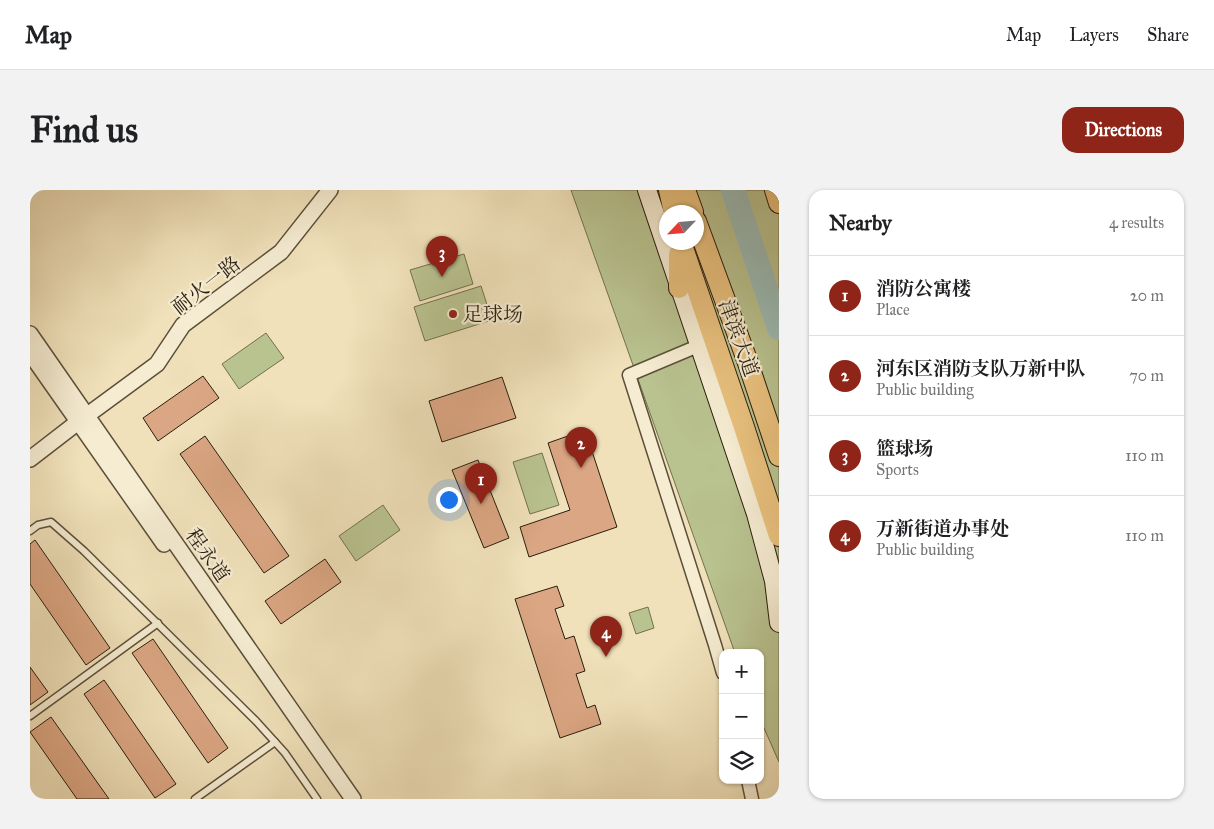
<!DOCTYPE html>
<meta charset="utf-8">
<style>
:root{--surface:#fff;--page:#f2f2f2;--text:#202124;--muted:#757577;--line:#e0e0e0;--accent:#8f2418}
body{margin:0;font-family:"IM FELL Great Primer","Noto Serif SC",serif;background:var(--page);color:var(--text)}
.controls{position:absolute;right:15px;bottom:15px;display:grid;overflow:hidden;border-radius:10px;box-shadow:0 1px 4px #0004}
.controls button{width:45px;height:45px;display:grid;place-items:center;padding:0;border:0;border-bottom:1px solid var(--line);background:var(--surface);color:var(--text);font:25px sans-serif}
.compass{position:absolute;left:629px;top:15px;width:45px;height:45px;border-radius:50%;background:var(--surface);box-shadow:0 1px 4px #0004;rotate:244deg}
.you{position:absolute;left:418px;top:309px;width:18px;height:18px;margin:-12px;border:4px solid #fff;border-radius:50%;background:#1a73e8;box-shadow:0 0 0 8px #1a73e833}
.badge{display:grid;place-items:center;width:32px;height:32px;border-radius:50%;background:var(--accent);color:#fff;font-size:16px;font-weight:700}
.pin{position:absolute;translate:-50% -41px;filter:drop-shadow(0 1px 2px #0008)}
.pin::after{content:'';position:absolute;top:26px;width:18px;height:15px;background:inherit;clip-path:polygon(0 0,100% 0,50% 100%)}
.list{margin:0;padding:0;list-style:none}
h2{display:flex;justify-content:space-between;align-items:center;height:65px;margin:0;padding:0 20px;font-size:21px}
h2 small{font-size:16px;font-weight:400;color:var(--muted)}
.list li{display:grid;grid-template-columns:32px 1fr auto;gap:15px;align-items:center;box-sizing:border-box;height:80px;padding:0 20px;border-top:1px solid var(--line)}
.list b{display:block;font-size:19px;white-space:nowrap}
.list p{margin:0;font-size:16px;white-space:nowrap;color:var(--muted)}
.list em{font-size:16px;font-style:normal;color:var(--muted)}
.icon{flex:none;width:28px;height:28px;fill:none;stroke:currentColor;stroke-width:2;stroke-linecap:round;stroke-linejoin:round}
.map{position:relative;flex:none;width:749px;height:609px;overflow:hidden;border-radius:15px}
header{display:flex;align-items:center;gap:30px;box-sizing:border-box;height:70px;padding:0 25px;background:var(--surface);border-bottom:1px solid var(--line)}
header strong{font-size:24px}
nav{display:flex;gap:28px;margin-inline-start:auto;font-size:18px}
.intro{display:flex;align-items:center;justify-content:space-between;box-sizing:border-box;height:120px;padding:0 30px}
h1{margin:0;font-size:35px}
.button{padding:12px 22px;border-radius:15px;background:var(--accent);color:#fff;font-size:18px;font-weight:700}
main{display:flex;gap:30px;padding:0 30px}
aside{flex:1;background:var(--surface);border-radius:15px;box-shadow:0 1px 4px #0004}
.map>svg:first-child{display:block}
.green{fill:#b9c390;stroke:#72704f;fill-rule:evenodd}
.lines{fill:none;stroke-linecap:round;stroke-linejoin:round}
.river{stroke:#9bbcb6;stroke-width:24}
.building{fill:#dba683;stroke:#2a1e0e}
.service-casing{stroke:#5c4f39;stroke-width:9}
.minor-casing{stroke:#5c4f39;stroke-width:15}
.tertiary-casing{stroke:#5c4f39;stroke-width:18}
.secondary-casing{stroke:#2a1e0e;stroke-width:20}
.trunk-casing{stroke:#2a1e0e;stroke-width:22}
.service{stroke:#f5ecd2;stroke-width:6}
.minor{stroke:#f5ecd2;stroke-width:12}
.tertiary{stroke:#f5ecd2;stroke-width:15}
.secondary{stroke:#f5ecd2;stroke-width:18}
.trunk{stroke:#e8c07d;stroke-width:20}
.poi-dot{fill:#8f2418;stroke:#f5ecd2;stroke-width:2}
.labels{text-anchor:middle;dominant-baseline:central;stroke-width:4.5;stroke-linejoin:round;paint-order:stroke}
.street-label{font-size:20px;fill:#2a1e0e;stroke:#f5ecd2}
.poi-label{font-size:20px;fill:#2a1e0e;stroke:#f5ecd2;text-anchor:start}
</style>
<header>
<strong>Map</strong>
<nav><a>Map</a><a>Layers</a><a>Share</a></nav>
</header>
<div class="intro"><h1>Find us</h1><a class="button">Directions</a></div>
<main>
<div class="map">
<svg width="749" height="609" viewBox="0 0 749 609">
<rect width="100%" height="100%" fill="#f0e1ba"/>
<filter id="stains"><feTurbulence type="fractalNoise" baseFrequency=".004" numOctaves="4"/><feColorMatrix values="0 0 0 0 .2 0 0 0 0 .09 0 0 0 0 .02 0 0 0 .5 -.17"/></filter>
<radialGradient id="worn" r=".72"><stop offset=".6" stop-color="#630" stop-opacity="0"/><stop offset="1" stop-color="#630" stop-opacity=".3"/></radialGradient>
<!-- green -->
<g class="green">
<path d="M541,0H749V572L730,529V463H705ZM636,22H666V52H636Z"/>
<path d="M434,64L443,94L390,111L380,80Z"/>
<path d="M451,96L462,130L395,151L384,117Z"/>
<path d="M236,143L254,168L209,199L192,174Z"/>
<path d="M512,263L529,315L500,324L483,272Z"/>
<path d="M353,315L370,340L326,371L309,346Z"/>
<path d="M618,417L624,438L606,444L599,423Z"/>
</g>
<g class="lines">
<!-- river -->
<path class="river" d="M703,0L749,138"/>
</g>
<!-- building -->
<g class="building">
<path d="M173,186L189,208L128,251L113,228Z"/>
<path d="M472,187L486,228L412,252L399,211Z"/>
<path d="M555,240L587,337L499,367L490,337L540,320L518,253Z"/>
<path d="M175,246L259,366L234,383L150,264Z"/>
<path d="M448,270L479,348L454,358L422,280Z"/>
<path d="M5,350L80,458L56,475L0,394V354Z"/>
<path d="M295,369L311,392L251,434L235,411Z"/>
<path d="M527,396L534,416L525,419L535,449L544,446L555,481L546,484L557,518L565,515L571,534L530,548L485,409Z"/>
<path d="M123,449L198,558L178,573L102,463Z"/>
<path d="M0,477L18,502L0,515Z"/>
<path d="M74,490L146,594L125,608L54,504Z"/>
<path d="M21,527L79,609H47L0,542Z"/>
</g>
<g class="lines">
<defs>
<g id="service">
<path d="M0,341L8,335L21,332L54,361L226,531L255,563L287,609"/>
<path d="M0,526L128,433"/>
<path d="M165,609L245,552"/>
</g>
<g id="minor">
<path d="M668,156L599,185L685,455L693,483"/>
<path d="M718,590L722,609"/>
</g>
<g id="tertiary">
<path d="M0,144L323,609"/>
<path d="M0,163L134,354"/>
<path d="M0,269L48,232L127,174L153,135L251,62L300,0"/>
</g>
<path id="secondary" d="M617,0L726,324L744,391L749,433"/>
<g id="trunk">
<path d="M639,0L644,22"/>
<path d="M655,0L663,22"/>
<path d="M745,0L749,13"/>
<path d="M666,31L717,170L749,266"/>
<path d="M651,52L714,237L749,346"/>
<path d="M649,98V64"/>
</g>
</defs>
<!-- service casing -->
<use href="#service" class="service-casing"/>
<!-- minor casing -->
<use href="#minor" class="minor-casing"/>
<!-- tertiary casing -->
<use href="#tertiary" class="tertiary-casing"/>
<!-- secondary casing -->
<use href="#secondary" class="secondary-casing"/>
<!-- trunk casing -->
<use href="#trunk" class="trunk-casing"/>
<!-- service -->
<use href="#service" class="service"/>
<!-- minor -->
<use href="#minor" class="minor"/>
<!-- tertiary -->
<use href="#tertiary" class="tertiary"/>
<!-- secondary -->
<use href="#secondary" class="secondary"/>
<!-- trunk -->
<use href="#trunk" class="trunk"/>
</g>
<!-- markers -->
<circle class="poi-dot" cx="423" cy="124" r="5"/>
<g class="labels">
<!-- street labels -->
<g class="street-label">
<text transform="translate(176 95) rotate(-38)">耐火一路</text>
<text transform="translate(709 148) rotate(70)">津滨大道</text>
<text transform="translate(178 365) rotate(55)">程永道</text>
</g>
<!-- poi labels -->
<g class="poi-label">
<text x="433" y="124">足球场</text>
</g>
</g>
<rect width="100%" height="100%" filter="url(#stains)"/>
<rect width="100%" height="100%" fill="url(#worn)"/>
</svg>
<div class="controls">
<button>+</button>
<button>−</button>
<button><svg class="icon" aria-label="layers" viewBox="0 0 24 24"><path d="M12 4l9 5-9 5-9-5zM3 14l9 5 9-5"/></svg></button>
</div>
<svg class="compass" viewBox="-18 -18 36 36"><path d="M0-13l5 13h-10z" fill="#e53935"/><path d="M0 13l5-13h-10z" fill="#757577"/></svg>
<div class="you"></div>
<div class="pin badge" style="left:451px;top:314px">1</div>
<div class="pin badge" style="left:551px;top:278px">2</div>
<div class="pin badge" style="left:412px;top:87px">3</div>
<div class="pin badge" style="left:576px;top:467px">4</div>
</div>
<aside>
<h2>Nearby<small>4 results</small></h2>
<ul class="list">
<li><span class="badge">1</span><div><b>消防公寓楼</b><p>Place</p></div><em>20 m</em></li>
<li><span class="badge">2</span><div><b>河东区消防支队万新中队</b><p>Public building</p></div><em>70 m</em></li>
<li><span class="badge">3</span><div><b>篮球场</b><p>Sports</p></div><em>110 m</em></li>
<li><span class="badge">4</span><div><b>万新街道办事处</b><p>Public building</p></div><em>110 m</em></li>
</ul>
</aside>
</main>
